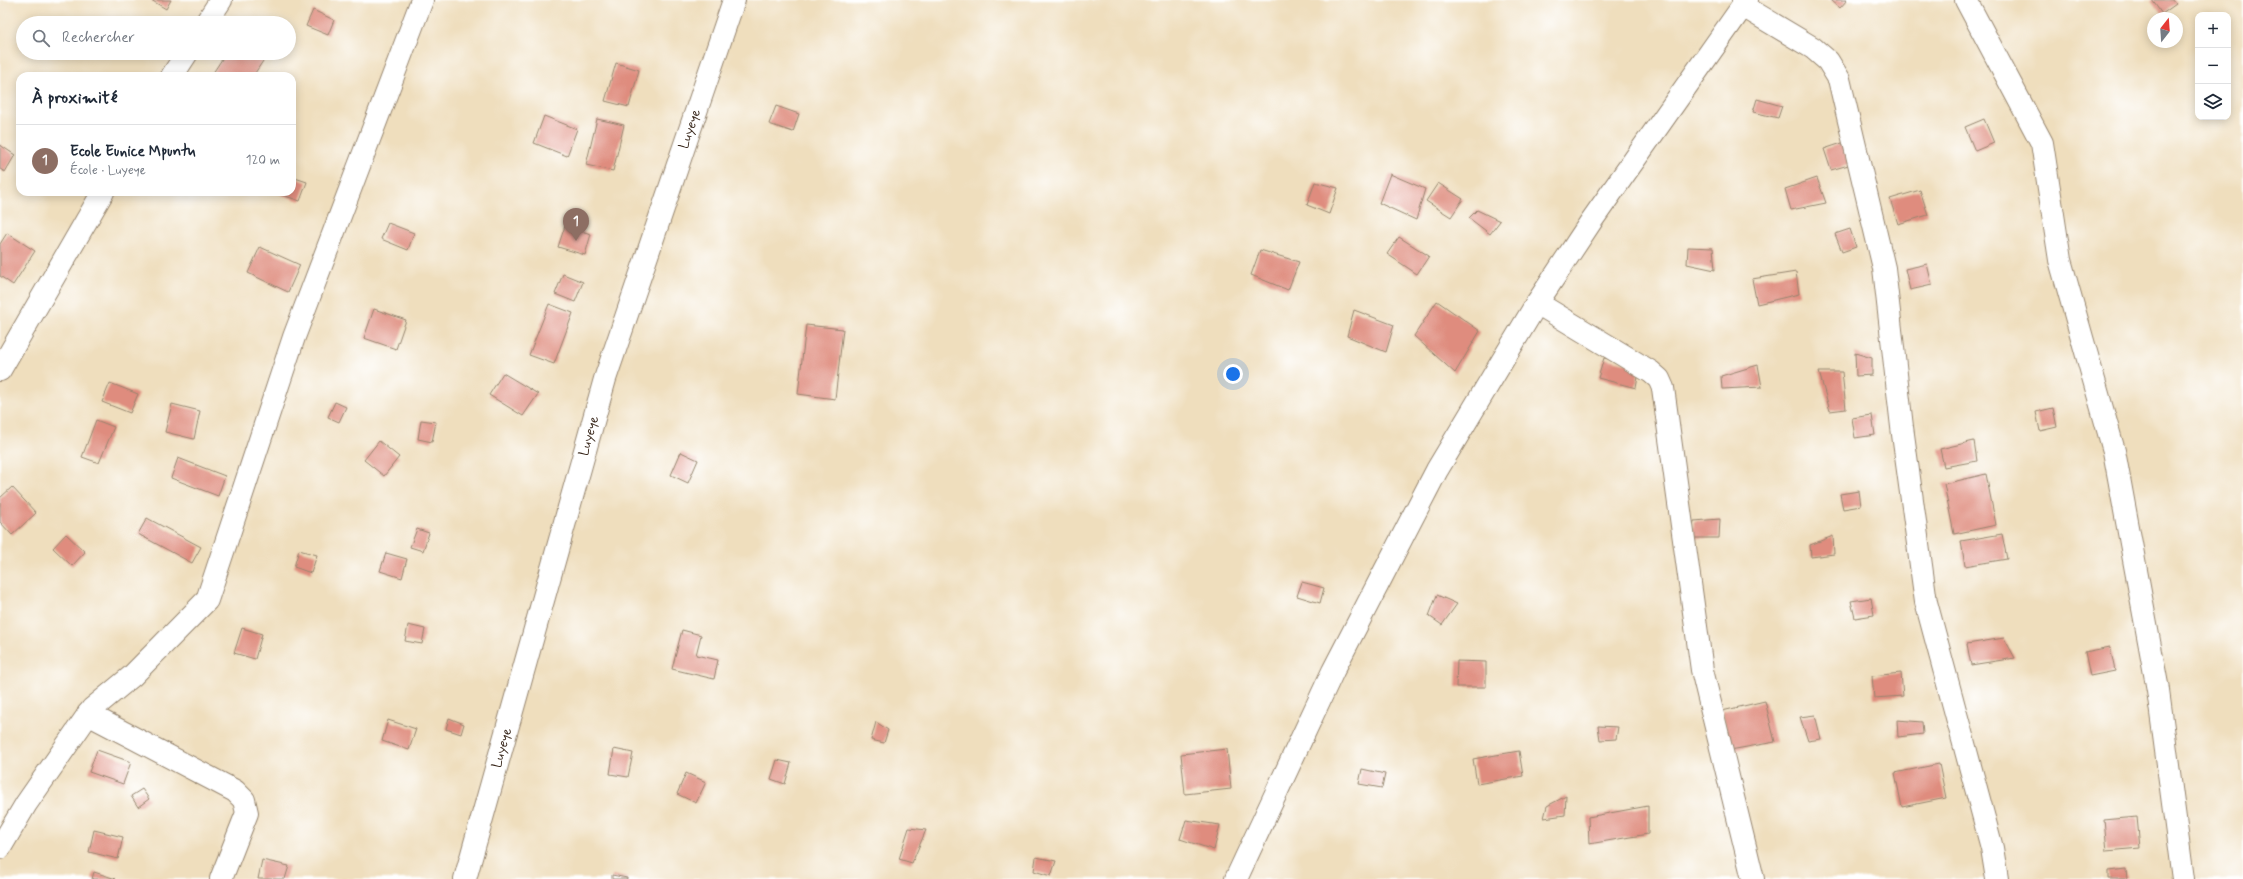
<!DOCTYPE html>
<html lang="fr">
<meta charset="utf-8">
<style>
:root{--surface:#fff;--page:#f6f6f7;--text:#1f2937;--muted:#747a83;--line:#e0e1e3;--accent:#d93025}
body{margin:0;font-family:Mynerve,sans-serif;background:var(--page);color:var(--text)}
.controls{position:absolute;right:12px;top:12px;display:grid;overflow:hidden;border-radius:8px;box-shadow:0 2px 10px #0003}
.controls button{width:36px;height:36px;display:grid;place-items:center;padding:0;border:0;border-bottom:1px solid var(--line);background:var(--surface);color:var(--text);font:20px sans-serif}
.compass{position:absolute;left:2147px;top:12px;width:36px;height:36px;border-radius:50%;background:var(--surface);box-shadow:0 2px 10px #0003;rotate:17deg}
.you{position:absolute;left:1233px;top:374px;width:14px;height:14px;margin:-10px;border:3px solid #fff;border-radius:50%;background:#1a73e8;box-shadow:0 0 0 6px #1a73e833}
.badge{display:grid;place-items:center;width:26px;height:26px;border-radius:50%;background:var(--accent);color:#fff;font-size:13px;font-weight:700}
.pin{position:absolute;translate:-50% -33px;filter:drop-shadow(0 1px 2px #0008)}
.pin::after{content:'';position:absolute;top:21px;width:14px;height:12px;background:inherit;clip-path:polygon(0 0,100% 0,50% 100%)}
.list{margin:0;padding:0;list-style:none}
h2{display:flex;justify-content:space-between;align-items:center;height:52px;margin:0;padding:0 16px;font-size:17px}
h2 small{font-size:13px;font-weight:400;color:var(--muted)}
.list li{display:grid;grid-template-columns:26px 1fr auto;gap:12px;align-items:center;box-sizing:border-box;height:72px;padding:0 16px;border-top:1px solid var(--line)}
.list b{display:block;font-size:15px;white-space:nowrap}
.list p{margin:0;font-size:13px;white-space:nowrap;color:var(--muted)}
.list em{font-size:13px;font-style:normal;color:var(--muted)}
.icon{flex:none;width:22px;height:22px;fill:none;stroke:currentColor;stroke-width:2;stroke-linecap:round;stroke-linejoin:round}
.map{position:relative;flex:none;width:2243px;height:879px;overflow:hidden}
.search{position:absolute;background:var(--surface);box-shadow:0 2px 10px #0003;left:16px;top:16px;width:280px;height:44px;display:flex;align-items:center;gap:10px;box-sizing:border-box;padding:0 14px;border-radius:22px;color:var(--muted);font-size:15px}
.panel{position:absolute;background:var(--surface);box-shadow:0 2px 10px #0003;left:16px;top:72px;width:280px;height:124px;border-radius:12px}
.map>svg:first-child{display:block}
.building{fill:#df8c7e}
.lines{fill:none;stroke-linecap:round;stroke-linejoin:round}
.minor-casing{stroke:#95846e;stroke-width:24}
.tertiary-casing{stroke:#95846e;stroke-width:24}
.minor{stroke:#fff;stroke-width:22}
.tertiary{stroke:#fff;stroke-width:22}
.labels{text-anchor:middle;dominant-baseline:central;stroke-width:4;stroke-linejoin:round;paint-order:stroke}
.street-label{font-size:14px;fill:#3b2a1e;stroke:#fff}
</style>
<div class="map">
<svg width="2243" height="879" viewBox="0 0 2243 879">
<rect width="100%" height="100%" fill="#fff"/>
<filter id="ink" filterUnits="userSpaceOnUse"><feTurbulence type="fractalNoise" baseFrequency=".025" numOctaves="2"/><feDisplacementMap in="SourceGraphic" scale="8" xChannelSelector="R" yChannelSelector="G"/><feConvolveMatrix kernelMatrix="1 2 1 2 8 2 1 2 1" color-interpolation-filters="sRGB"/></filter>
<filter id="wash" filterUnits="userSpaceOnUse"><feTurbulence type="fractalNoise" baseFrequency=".012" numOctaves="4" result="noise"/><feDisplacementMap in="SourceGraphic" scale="16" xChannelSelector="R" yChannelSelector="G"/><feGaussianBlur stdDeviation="0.9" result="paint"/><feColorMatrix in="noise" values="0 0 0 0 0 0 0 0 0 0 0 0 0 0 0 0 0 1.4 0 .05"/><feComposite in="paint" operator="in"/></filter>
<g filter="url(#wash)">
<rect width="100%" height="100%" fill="#efdebd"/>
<g id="blocks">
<!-- building -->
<g class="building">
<path d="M151,0H171L166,9Z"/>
<path d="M1831,0H1847L1840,8Z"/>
<path d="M2152,0H2173L2176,4L2162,14Z"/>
<path d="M313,10L334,20L328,35L306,26Z"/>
<path d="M226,53H258L265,58L253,76H211Z"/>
<path d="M616,63L639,70L629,107L605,101Z"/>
<path d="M1757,99L1782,106L1778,118L1753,112Z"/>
<path d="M776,106L799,114L793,132L769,124Z"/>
<path d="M544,116L577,129L567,156L534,143Z"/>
<path d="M597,119L624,125L613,171L586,165Z"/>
<path d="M1984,119L1994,143L1975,151L1965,127Z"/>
<path d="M1845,142L1852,164L1831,170L1824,149Z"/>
<path d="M0,145L15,155L5,172L0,169Z"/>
<path d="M1390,174L1425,189L1416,220L1379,203Z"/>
<path d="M292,177L307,182L300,201L274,192H292Z"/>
<path d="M1817,178L1826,203L1791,210L1785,189Z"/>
<path d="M1315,182L1338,188L1329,214L1307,205Z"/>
<path d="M1438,183L1463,199L1451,217L1426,201Z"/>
<path d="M1920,190L1928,215L1898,224L1890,199Z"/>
<path d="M1477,210L1500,221L1490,234L1469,218Z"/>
<path d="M388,223L414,233L408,250L381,239Z"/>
<path d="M565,226L591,234L585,255L558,247Z"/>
<path d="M1850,229L1856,247L1842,252L1835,234Z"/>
<path d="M7,233L35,251L13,285L0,276V244Z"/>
<path d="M1399,237L1429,256L1417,274L1387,254Z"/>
<path d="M260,247L300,265L288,292L248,273Z"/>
<path d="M1688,247L1713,248L1715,270L1687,264Z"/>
<path d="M1260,250L1299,262L1288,290L1251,275Z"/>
<path d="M1927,264L1932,285L1910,290L1905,269Z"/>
<path d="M1796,272L1799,294L1757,304L1752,279Z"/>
<path d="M563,274L583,282L575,302L555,294Z"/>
<path d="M1437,301L1480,331L1455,373L1414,336Z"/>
<path d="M549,304L573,313L554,364L529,355Z"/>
<path d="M374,309L406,320L396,349L364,338Z"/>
<path d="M1354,310L1394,325L1386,352L1347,336Z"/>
<path d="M806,325L843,329L835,399L798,394Z"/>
<path d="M1855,353L1872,358V375L1856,376Z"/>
<path d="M1604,358L1640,366L1636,388L1598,378Z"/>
<path d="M1758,365L1762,387L1722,389L1721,376Z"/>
<path d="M1819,372H1842L1846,409L1830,411Z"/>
<path d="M503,373L538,394L523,416L489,395Z"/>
<path d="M110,383L138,394L130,413L102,402Z"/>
<path d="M335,402L346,407L339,422L328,417Z"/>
<path d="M172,404L200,411L194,439L165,432Z"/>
<path d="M2053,408L2057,427L2040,431L2036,412Z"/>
<path d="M1872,415L1875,435L1855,438L1852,418Z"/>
<path d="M96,420L114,427L99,463L82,457Z"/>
<path d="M421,420L436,422L432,442L418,439Z"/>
<path d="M379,441L399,457L384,476L364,460Z"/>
<path d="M1974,441L1977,461L1944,467L1940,449Z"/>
<path d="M681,452L698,460L688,483L671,475Z"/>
<path d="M178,458L225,476L218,496L171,478Z"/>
<path d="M1986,474L1996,525L1954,534L1944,484Z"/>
<path d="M12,487L36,513L12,535L0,522V498Z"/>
<path d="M1859,491L1861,506L1843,509L1840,494Z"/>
<path d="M147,518L201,547L192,563L138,534Z"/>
<path d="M1720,519L1719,538H1692L1694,521Z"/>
<path d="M417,529L429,533L423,551L410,547Z"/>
<path d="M66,534L85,552L72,566L53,548Z"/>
<path d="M2002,534L2007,559L1965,566L1961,541Z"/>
<path d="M1833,536L1834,554L1811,557L1810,545Z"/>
<path d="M299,550L317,555L311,573L294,567Z"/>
<path d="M386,553L407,559L402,578L380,571Z"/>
<path d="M1302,582L1324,588L1320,603L1297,596Z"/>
<path d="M1437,595L1457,604L1442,625L1429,616Z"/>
<path d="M1871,598L1874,615L1855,618L1851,601Z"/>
<path d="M408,625L425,629L422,644L405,641Z"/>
<path d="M242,628L262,634L255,659L234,653Z"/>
<path d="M682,630L701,635L696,655L718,660L714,679L672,669Z"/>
<path d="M2004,638L2015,658L1971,665L1967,644Z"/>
<path d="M2110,647L2115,671L2090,676L2085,652Z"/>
<path d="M1457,661L1486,662V687H1456Z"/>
<path d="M1901,673L1903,696L1874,698L1872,676Z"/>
<path d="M1765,701L1775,742L1730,750L1722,711Z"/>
<path d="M1815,715L1821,739L1808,741L1800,717Z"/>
<path d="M449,718L464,724L461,734L446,729Z"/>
<path d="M388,720L416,729L409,750L382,741Z"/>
<path d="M1897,720L1922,722L1923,734L1898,737Z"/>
<path d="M876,722L888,730L884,743L871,740Z"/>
<path d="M1598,726L1618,727L1616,739L1600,740Z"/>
<path d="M614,749L633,753L628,777L610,774Z"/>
<path d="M1227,749L1231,789L1185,794L1181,754Z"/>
<path d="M97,750L131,762L123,784L89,772Z"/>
<path d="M1519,751L1523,776L1477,784L1473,759Z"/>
<path d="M777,760L791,763L785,784L771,779Z"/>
<path d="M1939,764L1946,798L1902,807L1895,773Z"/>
<path d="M1362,769L1385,774L1382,788L1359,784Z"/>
<path d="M686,773L706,782L696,803L677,794Z"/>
<path d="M142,789L149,799L138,807L131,796Z"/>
<path d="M1566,796L1565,815L1544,818L1547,806Z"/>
<path d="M1648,806V834L1589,844L1588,817Z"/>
<path d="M2137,817L2140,848L2107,851L2104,820Z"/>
<path d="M1186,820L1220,825L1214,850L1180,839Z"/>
<path d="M909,828L926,830L912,863L899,859Z"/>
<path d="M94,830L123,837L118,859L89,852Z"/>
<path d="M1036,857L1056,861L1051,876L1034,871Z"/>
<path d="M262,860L289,866L285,879H258Z"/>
<path d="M2126,869L2127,879H2108V871Z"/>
<path d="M94,872L116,879H92Z"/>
<path d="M612,875L627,878V879H612Z"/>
</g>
</g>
</g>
<g filter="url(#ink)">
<use href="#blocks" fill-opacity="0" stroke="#95846e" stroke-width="1"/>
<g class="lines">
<defs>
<g id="minor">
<path d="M1743,0V6L1813,48L1828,61L1839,79L1884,268L1902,427L1926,602L1992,848L1997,879"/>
<path d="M1966,0L2042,143L2060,260L2114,451L2158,690L2183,879"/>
<path d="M206,23L221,0"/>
<path d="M172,76L187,53"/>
<path d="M1537,303L1651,372L1659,379L1663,388L1702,670L1753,879"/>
<path d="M0,370L103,192"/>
<path d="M88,714L235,791L244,800L247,813L221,879"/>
<path d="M0,848L26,804L92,709L132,676L207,600L294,337L422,0"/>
<path d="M1236,879L1333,671L1437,470L1537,303L1592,220L1747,0"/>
</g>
<path id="tertiary" d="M465,879L605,379L734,0"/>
</defs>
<!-- minor casing -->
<use href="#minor" class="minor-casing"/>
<!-- tertiary casing -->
<use href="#tertiary" class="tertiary-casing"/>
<!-- minor -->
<use href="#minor" class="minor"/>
<!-- tertiary -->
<use href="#tertiary" class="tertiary"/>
</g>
</g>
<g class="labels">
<!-- street labels -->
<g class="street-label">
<text transform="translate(690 129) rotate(-71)">Luyeye</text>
<text transform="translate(589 436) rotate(-74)">Luyeye</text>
<text transform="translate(502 748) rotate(-74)">Luyeye</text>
</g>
</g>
</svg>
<div class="controls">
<button>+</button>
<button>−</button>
<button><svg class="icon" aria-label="layers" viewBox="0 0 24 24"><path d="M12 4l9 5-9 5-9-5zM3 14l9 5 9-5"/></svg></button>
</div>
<svg class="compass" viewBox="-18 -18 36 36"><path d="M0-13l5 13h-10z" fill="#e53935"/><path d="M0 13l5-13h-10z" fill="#747a83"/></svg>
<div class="you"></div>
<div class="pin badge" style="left:576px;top:241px;background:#8d6e63">1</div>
<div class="search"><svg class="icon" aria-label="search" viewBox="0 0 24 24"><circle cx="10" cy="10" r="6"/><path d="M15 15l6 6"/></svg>Rechercher</div>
<section class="panel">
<h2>À proximité<small></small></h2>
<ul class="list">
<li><span class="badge" style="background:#8d6e63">1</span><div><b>Ecole Eunice Mpuntu</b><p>École · Luyeye</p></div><em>120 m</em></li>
</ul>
</section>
</div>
